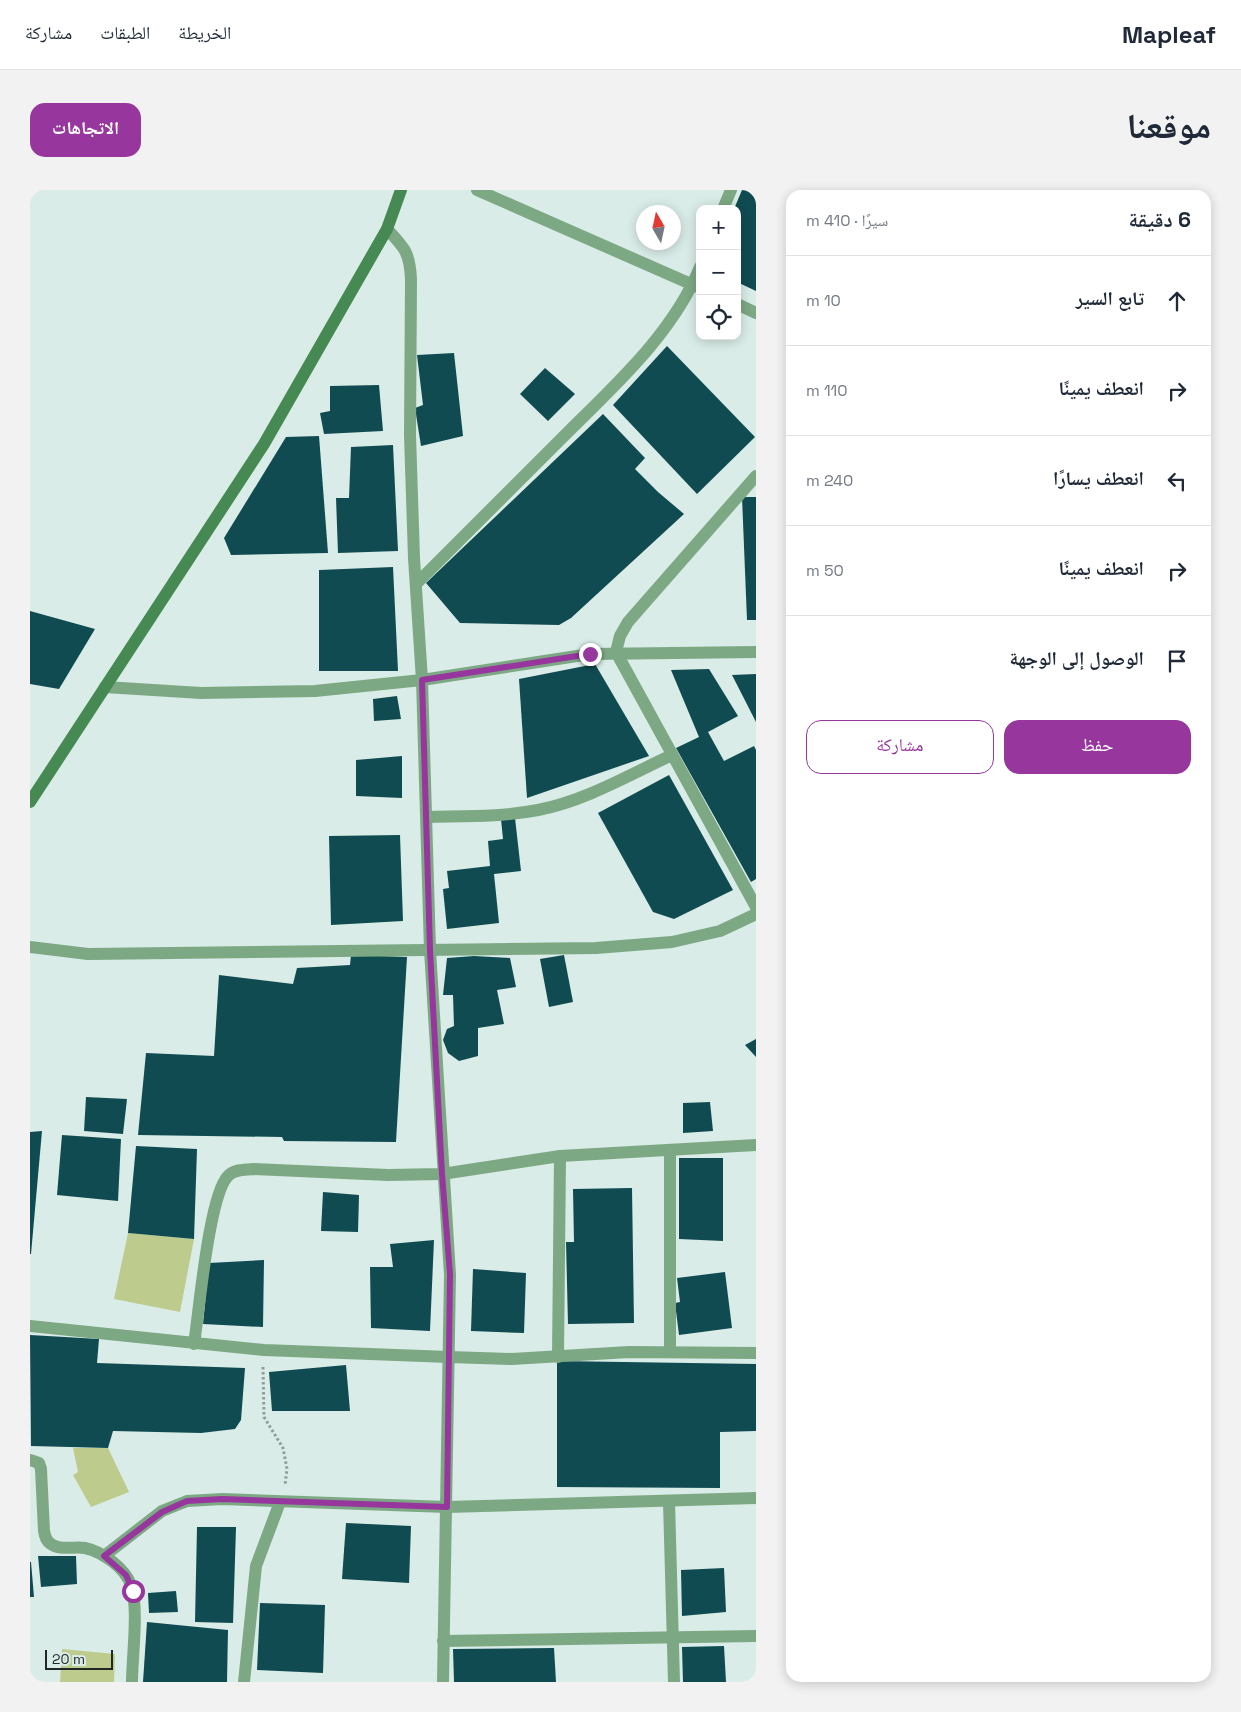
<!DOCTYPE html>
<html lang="ar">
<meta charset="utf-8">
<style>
:root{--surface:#fff;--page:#f2f2f3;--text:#1f2937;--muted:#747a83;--line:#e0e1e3;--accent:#97369d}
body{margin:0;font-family:"Space Grotesk","Noto Naskh Arabic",sans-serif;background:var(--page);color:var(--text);direction:rtl}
.controls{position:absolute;right:15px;top:15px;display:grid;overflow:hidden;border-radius:10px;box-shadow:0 2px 12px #0003}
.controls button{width:45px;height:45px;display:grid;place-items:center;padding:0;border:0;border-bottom:1px solid var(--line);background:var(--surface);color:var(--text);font:25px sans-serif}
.compass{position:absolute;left:606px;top:15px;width:45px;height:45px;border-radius:50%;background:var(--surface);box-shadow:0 2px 12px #0003;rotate:351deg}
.scale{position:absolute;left:15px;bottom:12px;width:68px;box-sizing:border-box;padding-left:5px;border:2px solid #202725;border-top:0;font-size:14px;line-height:18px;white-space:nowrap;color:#202725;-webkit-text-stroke:4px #d9ece7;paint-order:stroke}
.stop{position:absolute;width:15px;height:15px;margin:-11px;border:4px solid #97369d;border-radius:50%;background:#fff}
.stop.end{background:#97369d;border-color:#fff;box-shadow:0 1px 5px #0008}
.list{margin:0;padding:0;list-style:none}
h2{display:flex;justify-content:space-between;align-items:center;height:65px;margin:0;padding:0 20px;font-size:21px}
h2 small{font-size:16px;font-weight:400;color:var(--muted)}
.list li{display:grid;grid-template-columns:32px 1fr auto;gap:15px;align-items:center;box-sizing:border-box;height:90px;padding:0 20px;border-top:1px solid var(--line)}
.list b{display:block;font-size:19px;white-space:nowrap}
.list em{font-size:16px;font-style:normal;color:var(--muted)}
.actions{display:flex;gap:10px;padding:15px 20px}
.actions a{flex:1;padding:11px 0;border:1px solid var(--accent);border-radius:15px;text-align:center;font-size:18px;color:var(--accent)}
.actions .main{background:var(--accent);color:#fff}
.icon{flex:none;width:28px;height:28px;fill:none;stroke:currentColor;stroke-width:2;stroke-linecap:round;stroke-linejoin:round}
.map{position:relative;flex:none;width:726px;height:1492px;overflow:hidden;direction:ltr;border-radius:15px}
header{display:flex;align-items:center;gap:30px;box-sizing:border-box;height:70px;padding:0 25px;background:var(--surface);border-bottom:1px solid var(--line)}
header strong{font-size:24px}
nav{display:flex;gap:28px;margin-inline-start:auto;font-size:18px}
.intro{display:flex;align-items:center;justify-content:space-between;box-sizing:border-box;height:120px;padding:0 30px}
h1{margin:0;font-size:35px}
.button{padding:12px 22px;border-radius:15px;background:var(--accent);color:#fff;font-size:18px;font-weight:700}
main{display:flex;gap:30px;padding:0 30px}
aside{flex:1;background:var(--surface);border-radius:15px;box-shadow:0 2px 12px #0003}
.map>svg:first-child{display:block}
.green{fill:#bdcc8c}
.building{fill:#104b52}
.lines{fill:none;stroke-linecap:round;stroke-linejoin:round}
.path{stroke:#909e9b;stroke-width:3;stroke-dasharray:2.5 2.5;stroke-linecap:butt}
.street{stroke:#7da884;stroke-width:12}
.secondary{stroke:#468953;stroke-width:12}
.route{stroke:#97369d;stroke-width:6}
</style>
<header>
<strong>Mapleaf</strong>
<nav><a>الخريطة</a><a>الطبقات</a><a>مشاركة</a></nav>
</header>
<div class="intro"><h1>موقعنا</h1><a class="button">الاتجاهات</a></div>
<main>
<aside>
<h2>6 دقيقة<small>سيرًا · 410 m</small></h2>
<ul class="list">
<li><svg class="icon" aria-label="ahead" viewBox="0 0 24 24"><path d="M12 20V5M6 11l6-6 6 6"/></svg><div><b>تابع السير</b></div><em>10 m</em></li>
<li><svg class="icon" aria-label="right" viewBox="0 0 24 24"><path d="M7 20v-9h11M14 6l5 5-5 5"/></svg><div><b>انعطف يمينًا</b></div><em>110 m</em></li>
<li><svg class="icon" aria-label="left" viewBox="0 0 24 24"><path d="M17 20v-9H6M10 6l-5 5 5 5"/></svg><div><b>انعطف يسارًا</b></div><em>240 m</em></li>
<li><svg class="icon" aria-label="right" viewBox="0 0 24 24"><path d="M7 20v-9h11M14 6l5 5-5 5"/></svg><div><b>انعطف يمينًا</b></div><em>50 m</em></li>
<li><svg class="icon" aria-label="arrive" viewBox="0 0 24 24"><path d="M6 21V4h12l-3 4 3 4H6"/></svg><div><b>الوصول إلى الوجهة</b></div></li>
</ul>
<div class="actions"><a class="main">حفظ</a><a>مشاركة</a></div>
</aside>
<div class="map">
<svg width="726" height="1492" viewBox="0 0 726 1492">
<rect width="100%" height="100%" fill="#d9ece7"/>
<!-- green -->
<g class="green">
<path d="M98,1043L164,1049L150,1122L84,1109Z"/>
<path d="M43,1258H78L99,1302L61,1317L43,1285L48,1282Z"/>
<path d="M32,1459L85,1464L84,1492H30Z"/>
</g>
<!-- building -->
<g class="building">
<path d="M712,0H726V101L707,92V19H704Z"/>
<path d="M637,156L725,247L667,304L583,215Z"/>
<path d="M424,163L433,246L391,256L385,218L393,215L387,165Z"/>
<path d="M515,178L545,204L518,231L490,204Z"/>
<path d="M349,195L353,241L294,244L290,223L300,221V196Z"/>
<path d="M573,224L615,268L605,279L628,302L654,324L541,428L529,435L430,433L396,393Z"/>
<path d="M289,246L298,363L201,365L194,348L256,247Z"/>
<path d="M363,255L368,361L308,363L306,308H319L321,257Z"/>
<path d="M712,307H726V430H717Z"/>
<path d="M363,377L368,481H289V380Z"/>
<path d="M0,421L65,439L29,499L0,494Z"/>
<path d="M565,474L619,566L497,608L489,489Z"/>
<path d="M679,479L708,526L678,542L694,571L724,556L726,560V689L721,692L646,558L669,547L641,480Z"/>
<path d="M726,484V532L702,485Z"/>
<path d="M367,506L371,529L344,531L343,509Z"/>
<path d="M372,566V608L326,606V570Z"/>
<path d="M639,585L703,700L644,729L623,722L568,623Z"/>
<path d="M485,628L491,681L464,684L469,733L417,739L413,699L419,698L417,681L460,676L458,651L473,649L471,629Z"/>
<path d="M370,645L373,731L301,735L299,646Z"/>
<path d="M321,765L377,767L366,952L254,951L252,947L108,945L116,863L184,866L189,785L263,794L267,778L320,775Z"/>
<path d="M534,765L543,812L519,817L510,769Z"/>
<path d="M444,766L480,768L486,797L467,800L474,834L448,838V866L429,871L418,863L413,850L417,839L424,836L423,805H413L417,768Z"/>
<path d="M726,849V867L715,855Z"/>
<path d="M56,907L97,909L93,944L54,941Z"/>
<path d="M680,912L683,941L653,943V913Z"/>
<path d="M12,941L1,1064H0V942Z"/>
<path d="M32,945L91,949L88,1011L27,1005Z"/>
<path d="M106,956L167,959L164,1049L98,1043Z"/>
<path d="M649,968H693V1051L649,1049Z"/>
<path d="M602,998L604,1133L538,1134L536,1052H544L543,999Z"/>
<path d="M293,1002L329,1005L328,1042L291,1041Z"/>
<path d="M404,1050L400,1141L341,1138L340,1077H363L360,1054Z"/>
<path d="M234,1070L233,1137L173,1134L179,1073Z"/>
<path d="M443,1079L496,1083L494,1143L441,1141Z"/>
<path d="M695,1082L702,1138L649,1145L645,1113L650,1112L647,1088Z"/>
<path d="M0,1145L69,1149L67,1173L215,1178L211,1230L205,1239L171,1243L83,1241L78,1258L1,1256Z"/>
<path d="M527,1171L726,1174V1241L690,1242V1298L527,1297Z"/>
<path d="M316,1175L320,1221H242L239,1182Z"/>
<path d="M316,1333L381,1336L379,1393L312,1389Z"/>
<path d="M167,1337H206L203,1433L165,1432Z"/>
<path d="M8,1366H46L47,1394L11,1397Z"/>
<path d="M0,1372H1L4,1407H0Z"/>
<path d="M694,1378L696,1422L652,1426L651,1380Z"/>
<path d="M146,1401L148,1422L119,1423L118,1403Z"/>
<path d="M230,1413L295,1415L293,1483L227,1480Z"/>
<path d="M117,1432L198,1440L197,1492H113Z"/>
<path d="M694,1456L696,1492H653L652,1457Z"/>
<path d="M524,1458L526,1492H424L423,1459Z"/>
</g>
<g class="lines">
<!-- path -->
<path class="path" d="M233,1177L234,1227L253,1258L257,1279L255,1295"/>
<!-- street -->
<g class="street">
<path d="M447,0L670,98"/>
<path d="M693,19L701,0"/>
<path d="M357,39C375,58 380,63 381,90L380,245L384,368L392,490L400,760L420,1085L413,1492"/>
<path d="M707,114L726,123"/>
<path d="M726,286L598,432L590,446L586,462L726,717"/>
<path d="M386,394C435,345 484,296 533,247C583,197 643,144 670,77"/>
<path d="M75,497L171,503L285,501L392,490L560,464L726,462"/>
<path d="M397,627C434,626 472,627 508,620C555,611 599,585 642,565"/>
<path d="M0,757L58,764L566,758L642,752L690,741L726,724"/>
<path d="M640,960V1162"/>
<path d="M0,1136L234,1160L419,1167L482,1169L599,1162L726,1163"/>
<path d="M164,1154C169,1122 179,1005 198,986C204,979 214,980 223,979L358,985L412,984L530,966L726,955"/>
<path d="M528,1167L530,966"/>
<path d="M0,1270L9,1273L11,1279L14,1341C15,1346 16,1351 21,1354C30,1361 45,1356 55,1358C73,1362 95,1378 101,1395C109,1418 102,1467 102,1492"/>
<path d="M639,1312L644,1492"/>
<path d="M74,1366L132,1321L157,1311L192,1309L417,1317L726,1308"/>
<path d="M413,1451L726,1446"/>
<path d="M214,1492L226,1376L250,1312"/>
</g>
<!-- secondary -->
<path class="secondary" d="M0,612L234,254L357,39L371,0"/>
</g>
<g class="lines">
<!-- route -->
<path class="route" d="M103,1401L96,1385L74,1366L132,1322L157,1311L192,1309L417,1317L420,1084L412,984L400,760L392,490L560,464"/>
</g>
</svg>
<div class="controls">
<button>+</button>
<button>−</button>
<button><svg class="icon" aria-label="locate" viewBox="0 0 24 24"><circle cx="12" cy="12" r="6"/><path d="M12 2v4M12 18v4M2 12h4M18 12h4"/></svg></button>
</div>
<svg class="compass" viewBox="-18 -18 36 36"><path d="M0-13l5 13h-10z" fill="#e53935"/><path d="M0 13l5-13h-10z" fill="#747a83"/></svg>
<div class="scale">20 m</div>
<div class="stop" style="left:103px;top:1401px"></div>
<div class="stop end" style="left:560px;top:464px"></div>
</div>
</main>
